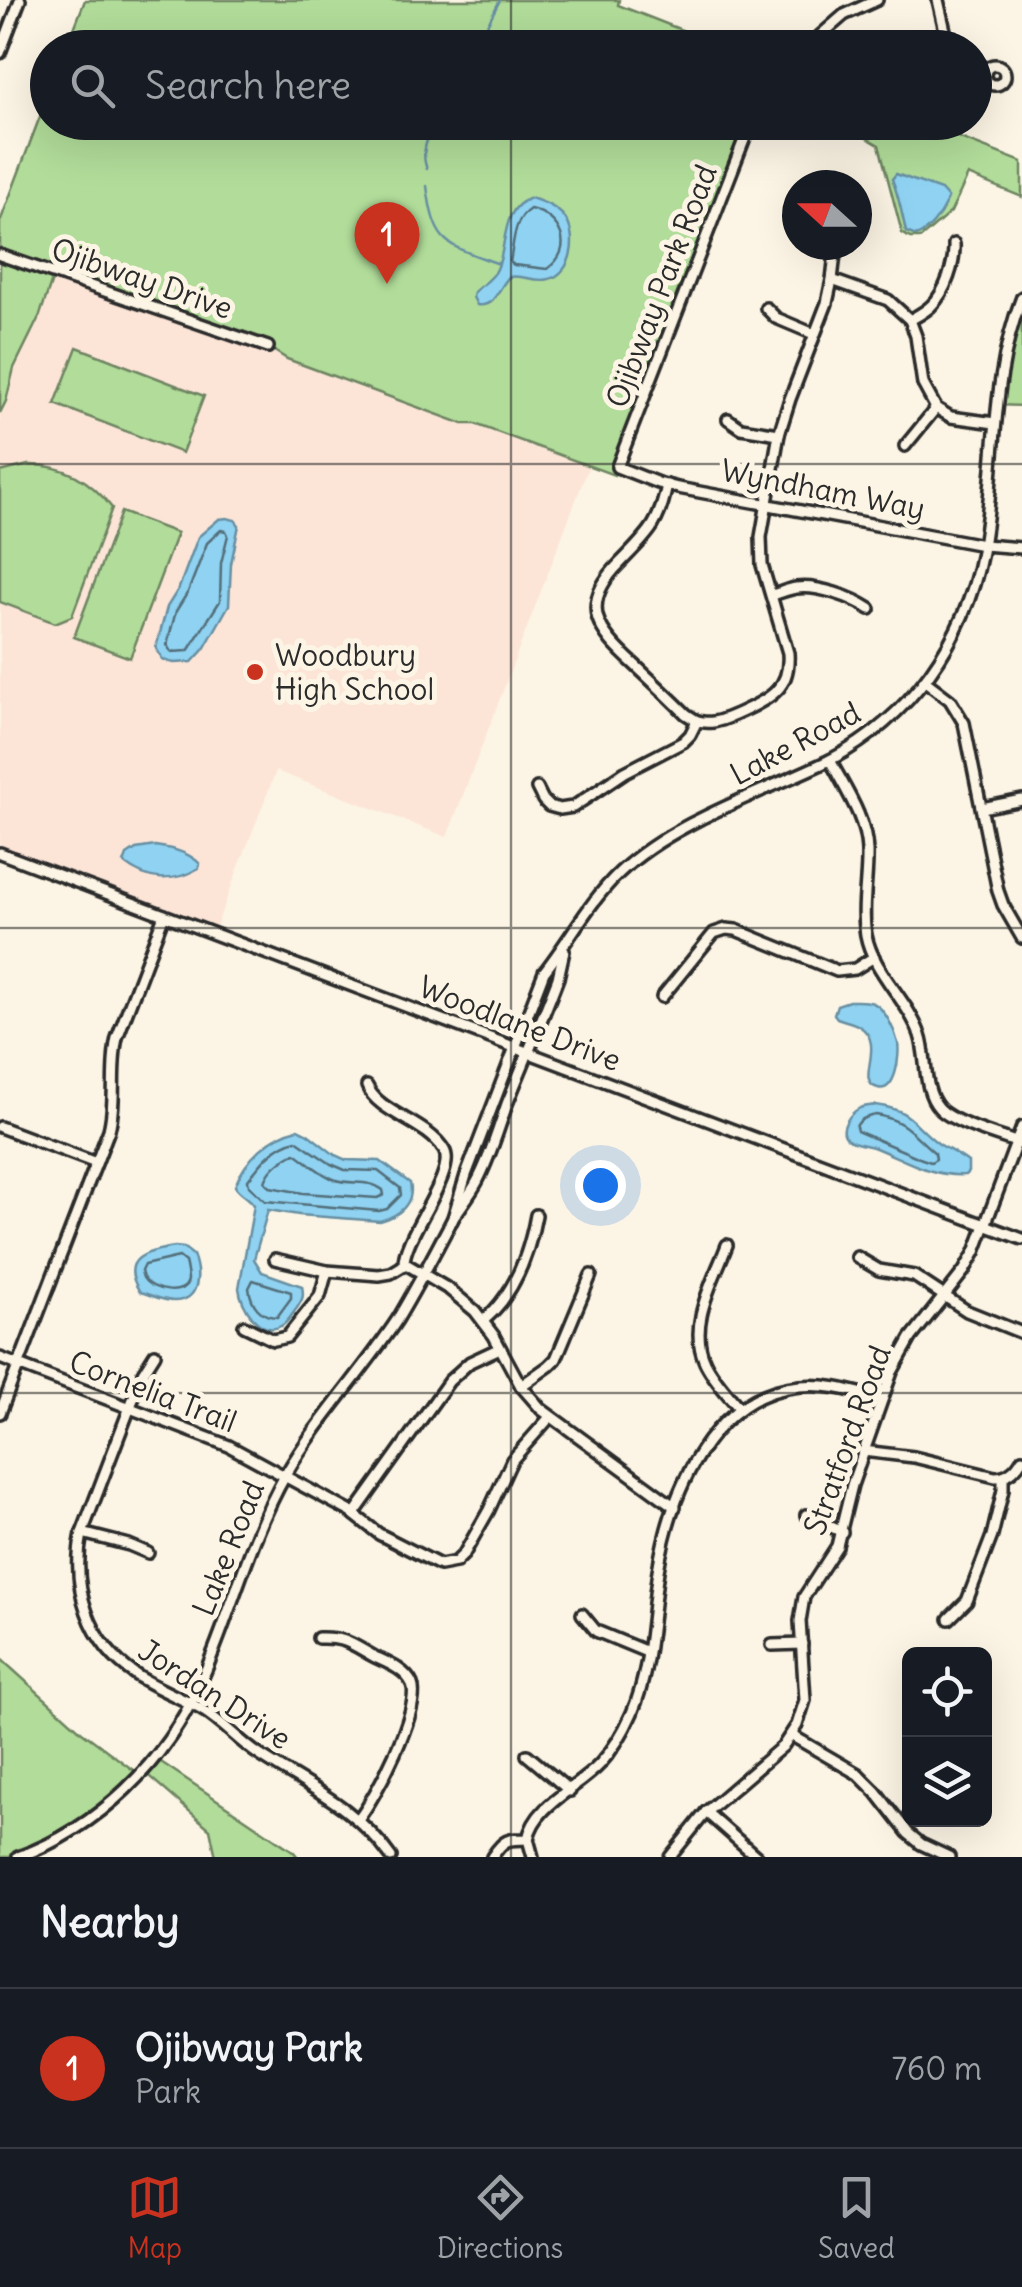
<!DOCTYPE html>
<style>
:root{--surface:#171b24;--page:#242831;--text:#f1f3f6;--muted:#9ea1a6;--line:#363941;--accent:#c8321e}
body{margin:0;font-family:Delius,sans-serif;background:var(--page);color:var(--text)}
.controls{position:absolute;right:30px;bottom:30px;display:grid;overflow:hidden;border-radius:15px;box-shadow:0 10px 40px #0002}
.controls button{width:90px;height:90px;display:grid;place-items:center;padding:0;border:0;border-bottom:2px solid var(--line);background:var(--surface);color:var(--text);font:50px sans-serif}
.compass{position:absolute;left:782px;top:170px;width:90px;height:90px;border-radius:50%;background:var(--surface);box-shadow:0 10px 40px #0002;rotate:291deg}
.you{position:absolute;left:600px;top:1185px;width:35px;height:35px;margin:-25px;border:8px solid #fff;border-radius:50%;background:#1a73e8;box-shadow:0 0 0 15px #1a73e833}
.badge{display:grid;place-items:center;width:65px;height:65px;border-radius:50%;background:var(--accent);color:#fff;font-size:32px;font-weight:700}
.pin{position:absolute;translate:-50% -82px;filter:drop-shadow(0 2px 5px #0008)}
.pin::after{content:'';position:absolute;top:52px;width:35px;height:30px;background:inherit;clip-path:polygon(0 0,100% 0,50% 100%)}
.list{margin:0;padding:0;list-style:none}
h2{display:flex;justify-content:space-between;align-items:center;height:130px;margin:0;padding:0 40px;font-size:42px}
h2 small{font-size:32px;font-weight:400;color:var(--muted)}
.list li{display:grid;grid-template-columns:65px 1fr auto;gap:30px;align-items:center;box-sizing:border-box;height:160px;padding:0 40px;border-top:2px solid var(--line)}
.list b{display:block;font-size:38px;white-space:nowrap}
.list p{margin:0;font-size:32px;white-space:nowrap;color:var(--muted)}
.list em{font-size:32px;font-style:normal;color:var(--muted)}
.icon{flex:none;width:55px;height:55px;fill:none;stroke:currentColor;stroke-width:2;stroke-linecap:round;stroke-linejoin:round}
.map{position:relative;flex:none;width:1022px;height:1857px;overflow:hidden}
.search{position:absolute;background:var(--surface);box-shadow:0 10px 40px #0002;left:30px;right:30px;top:30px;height:110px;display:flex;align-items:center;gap:25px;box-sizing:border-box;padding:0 35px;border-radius:55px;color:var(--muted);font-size:38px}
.sheet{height:290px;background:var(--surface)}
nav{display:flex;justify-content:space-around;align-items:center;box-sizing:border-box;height:140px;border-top:2px solid var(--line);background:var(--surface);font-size:28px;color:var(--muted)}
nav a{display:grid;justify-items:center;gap:5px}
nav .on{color:var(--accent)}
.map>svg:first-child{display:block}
.built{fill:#fce5d7}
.green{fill:#b1dc99;stroke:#6e8462;stroke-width:2.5}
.water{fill:#8fd2f1;stroke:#678fa2;stroke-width:2.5}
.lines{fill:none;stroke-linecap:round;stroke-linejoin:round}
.shore{stroke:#536e7a;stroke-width:2.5}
.stream{stroke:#678fa2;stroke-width:2.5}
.minor-casing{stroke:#2b2b2b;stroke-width:16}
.minor{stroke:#fcf5e5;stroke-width:9}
.grid{fill:none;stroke:#2b2b2b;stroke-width:2.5;stroke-opacity:0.55}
.poi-dot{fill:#c8321e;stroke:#fcf5e5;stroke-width:4}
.labels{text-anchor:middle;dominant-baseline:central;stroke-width:10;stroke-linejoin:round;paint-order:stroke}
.street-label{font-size:30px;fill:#2b2b2b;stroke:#fcf5e5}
.poi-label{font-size:30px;fill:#2b2b2b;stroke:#fcf5e5;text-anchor:start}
</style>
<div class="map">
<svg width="1022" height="1857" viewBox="0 0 1022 1857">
<rect width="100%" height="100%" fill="#fcf5e5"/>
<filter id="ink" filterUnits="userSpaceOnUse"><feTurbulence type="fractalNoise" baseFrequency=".01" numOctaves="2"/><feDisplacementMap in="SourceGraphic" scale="20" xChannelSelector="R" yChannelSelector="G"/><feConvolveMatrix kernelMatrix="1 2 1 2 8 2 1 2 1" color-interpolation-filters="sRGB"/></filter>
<g filter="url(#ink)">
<!-- built -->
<path class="built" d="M0,255L268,347L287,359L463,424H475L589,466L447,837L276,771L213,934L0,853Z"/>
<!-- green -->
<g class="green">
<path d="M85,0H619L618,5L725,47H67Z"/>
<path d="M47,98L48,122L751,123L614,475L475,424H463L287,359L268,347L0,255V222Z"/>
<path d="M839,123H922L1022,162V197L968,175L951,212L921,238H910L902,233L879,145L860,134L852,126Z"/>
<path d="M0,262L52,280L40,315L14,368L6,401L0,413Z"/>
<path d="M1022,297V406L997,405Z"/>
<path d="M77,347L204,396L182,453L55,404Z"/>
<path d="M28,465C64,464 91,480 112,508L72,616L55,623L0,602V472Z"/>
<path d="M121,512L177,533L130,658L74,637Z"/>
<path d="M0,1658L82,1732L140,1775L100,1812L18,1857H0Z"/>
<path d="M155,1758L293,1851L298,1857H216L210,1829L143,1771Z"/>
</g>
<!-- water -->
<g class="water">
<path d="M896,174L941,190L948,198C942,212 931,230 916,236L906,232C902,214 899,197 892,179Z"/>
<path d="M531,198C543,202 557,207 565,218C578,236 573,273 549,279C536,283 522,274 509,277C498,288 495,308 477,305L473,297L474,292C481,285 493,279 497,269C508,245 500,208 531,198Z"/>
<path d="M227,518L235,520L239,525L231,564L229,605L204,649L192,662L174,663L163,660L156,648L167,607L179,588L198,537L219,519Z"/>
<path d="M155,846C171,848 189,852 200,864L199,868C174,883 148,882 124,863L127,855L136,849Z"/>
<path d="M849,1001C856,1001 866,1000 873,1003C885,1008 895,1031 898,1043C900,1055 896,1093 878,1088C853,1082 888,1044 859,1026C853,1022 844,1021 837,1018L834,1014L837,1005Z"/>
<path d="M876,1105C914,1111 911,1123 939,1144C949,1150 959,1155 968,1162V1172L965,1175C930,1177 904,1159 873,1147C866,1145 855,1144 849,1140C836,1131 850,1113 860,1108C865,1106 871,1106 876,1105Z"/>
<path d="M298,1129L308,1134L335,1155L346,1160L380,1161L410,1183C415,1203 399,1216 380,1221L299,1215L268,1210L254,1259L262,1272L302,1286C304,1296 303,1299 297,1308C292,1314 288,1323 281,1326C259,1337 241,1306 239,1288L254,1205C249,1197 239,1194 235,1186C245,1159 271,1135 298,1129Z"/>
<path d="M175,1247L184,1248L193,1255C200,1273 201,1301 174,1301C163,1301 151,1295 140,1292C118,1258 147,1251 175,1247Z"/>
</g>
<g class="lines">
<!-- shore -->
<g class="shore">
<path d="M530,209C561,216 576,249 547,269L514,265L510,262C514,243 513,220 530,209Z"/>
<path d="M221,530L226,531L228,535L221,563L220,601L188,651L171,652L167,645L176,611L188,592L207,543Z"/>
<path d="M876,1115C906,1120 913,1135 935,1153L936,1159L931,1162L922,1159L857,1131L856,1127C860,1118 867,1117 876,1115Z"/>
<path d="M296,1140L331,1164L345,1170L378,1171L400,1188L401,1195L387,1209L379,1211L265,1201L249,1186L248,1180C261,1163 275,1145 296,1140Z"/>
<path d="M295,1153C309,1162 320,1175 336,1180C352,1185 369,1179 383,1190L384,1195L377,1198L303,1193L270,1187L265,1182C269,1169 283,1159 295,1153Z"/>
<path d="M179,1257L185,1262C186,1265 188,1277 188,1280C185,1298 151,1290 144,1279C142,1277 142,1274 141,1271L144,1265Z"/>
<path d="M253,1280L291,1292V1298L277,1317C260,1317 251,1304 249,1288Z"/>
</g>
<!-- stream -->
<g class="stream">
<path d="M475,48L500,0"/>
<path d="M427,169C420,153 428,138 433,122"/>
<path d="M427,186C435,247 446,244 499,264"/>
</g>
<defs>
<g id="minor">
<path d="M938,0L949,48"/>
<path d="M806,48L844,15L877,0"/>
<path d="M0,53L20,0"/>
<circle cx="995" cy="75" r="10"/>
<path d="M751,122L617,467L658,483L678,488L983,545L1022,548"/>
<path d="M0,255L268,347"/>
<path d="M832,280L888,300L910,320L916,336L923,384L936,408L951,417L995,423"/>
<path d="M766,308L776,318L814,334"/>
<path d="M910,320C917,316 925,312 931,306C946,292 955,263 954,244"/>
<path d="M728,419L741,428L779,434"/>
<path d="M905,446L936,408"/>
<path d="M667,485C659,526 648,534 620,563C577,606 598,631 635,665C652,681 669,697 686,714L697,721"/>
<path d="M772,595C780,593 788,589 796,588C818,585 852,597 870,609"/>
<path d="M925,681L950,700L964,723L998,891L1003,905L1022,938"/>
<path d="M830,760C845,789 866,818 867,851C868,878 861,908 866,935C873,972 908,1000 920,1035C928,1058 922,1089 939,1108C952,1123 1002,1137 1022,1144"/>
<path d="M537,788L543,800L549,806L560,809L573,807L625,772L683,742L690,735L697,721C704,722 706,723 713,722C727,720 768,701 777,690C787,680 789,667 788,653L762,565L761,537L779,434L790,399L827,303L832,280L836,245"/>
<path d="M982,808L1022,800"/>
<path d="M0,853L1022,1239"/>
<path d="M662,997L714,933L726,929L736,930L837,971L855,969L874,957"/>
<path d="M367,1086C378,1113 427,1122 444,1150C458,1172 403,1236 404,1264"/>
<path d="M0,1127L96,1163"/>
<path d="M452,1221L466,1175L544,972C570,939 589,902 619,873C674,821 762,793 830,760C910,718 965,641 982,552C998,466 989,381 1022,297"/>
<path d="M727,1245C714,1280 687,1324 705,1362C713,1379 727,1393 739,1408"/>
<path d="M857,1257L879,1270L914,1276L967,1311L1022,1333"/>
<path d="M275,1259L327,1271L379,1275L391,1273L406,1264L450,1290L475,1311L494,1336L521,1386L541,1409L675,1507"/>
<path d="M483,1321C514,1295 529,1254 536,1215"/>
<path d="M244,1326L273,1340L287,1337L320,1296L327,1271"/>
<path d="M155,1354L143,1373L82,1533C71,1587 88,1643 136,1675C157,1689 182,1698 204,1711C223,1723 239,1741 258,1754C308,1787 355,1806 391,1857"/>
<path d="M0,1358L229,1446L351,1512L379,1534L440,1565L456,1562L464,1554L489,1510L512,1460L550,1417"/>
<path d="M521,1386L549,1366L556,1359L591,1275"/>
<path d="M0,1413L109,1130C117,1100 110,1068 117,1038L164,915"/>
<path d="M863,1451L914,1457L995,1477C1008,1477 1016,1470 1022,1459"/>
<path d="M354,1514L449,1381L470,1362L500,1348"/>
<path d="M806,1515L842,1532"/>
<path d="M82,1533L129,1545L148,1553"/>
<path d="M582,1614L596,1631L647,1652"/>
<path d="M949,1619L967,1601L992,1536L1003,1490V1477"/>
<path d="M318,1638C346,1637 351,1644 375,1657C388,1663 406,1670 412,1684C422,1708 375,1799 358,1819"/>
<path d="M772,1645L802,1644"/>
<path d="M791,1735L858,1774L876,1792L908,1833L921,1844L949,1857"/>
<path d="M527,1755L570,1791"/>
<path d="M706,1812L757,1857"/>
<path d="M528,1839L533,1857"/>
<path d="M18,1857C99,1828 165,1762 200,1684C231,1615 249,1539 286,1474C318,1419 362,1373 397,1320C417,1287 434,1254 452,1220C460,1207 470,1195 477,1182C490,1158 498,1130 507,1104C524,1062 542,1020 558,978L564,951"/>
<path d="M492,1857C504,1839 507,1839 528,1839C535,1804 577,1789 600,1764C613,1750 624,1731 632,1713C651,1669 651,1617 658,1571C670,1494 711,1394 800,1386C828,1383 855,1392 882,1399"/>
<path d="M670,1857L706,1812L783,1746L797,1725L805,1700L800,1621L804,1597L837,1546L852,1485L892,1372L911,1338L964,1271L975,1252L1022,1127"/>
</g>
</defs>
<!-- minor casing -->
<use href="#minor" class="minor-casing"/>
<!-- minor -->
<use href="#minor" class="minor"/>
</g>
</g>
<!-- grid -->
<path class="grid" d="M511,0V48M511,122V1857M0,464H1022M0,928H1022M0,1393H1022"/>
<!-- markers -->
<circle class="poi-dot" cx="255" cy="672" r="10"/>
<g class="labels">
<!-- street labels -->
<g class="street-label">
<text transform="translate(142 278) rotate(19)">Ojibway Drive</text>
<text transform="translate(661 286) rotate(-69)">Ojibway Park Road</text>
<text transform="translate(823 489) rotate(11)">Wyndham Way</text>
<text transform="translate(795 743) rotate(-28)">Lake Road</text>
<text transform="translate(520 1023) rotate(21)">Woodlane Drive</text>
<text transform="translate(153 1391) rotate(21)">Cornelia Trail</text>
<text transform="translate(847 1440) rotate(-70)">Stratford Road</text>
<text transform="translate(228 1548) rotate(-68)">Lake Road</text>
<text transform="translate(215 1694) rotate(33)">Jordan Drive</text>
</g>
<!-- poi labels -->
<g class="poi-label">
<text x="275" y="655">Woodbury<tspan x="275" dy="34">High School</tspan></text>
</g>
</g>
</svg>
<div class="controls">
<button><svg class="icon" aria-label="locate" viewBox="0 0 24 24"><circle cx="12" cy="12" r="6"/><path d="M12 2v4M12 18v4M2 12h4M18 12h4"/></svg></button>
<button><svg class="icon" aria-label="layers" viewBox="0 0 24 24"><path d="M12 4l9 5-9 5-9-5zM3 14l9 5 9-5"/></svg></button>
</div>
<svg class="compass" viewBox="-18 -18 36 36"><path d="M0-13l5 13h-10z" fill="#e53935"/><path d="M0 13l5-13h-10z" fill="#9ea1a6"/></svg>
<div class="you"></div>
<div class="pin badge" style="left:387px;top:284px">1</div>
<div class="search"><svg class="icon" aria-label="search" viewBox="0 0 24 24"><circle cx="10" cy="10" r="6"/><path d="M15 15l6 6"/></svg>Search here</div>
</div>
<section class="sheet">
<h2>Nearby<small></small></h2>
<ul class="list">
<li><span class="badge">1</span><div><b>Ojibway Park</b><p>Park</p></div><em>760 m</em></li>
</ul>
</section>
<nav>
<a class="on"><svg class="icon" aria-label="map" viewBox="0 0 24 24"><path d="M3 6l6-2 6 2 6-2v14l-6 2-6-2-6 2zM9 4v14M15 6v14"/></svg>Map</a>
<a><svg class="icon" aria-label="directions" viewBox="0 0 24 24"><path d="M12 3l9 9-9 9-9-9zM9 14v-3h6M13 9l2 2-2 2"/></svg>Directions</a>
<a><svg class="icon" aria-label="saved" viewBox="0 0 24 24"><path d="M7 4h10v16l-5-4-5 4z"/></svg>Saved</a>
</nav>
